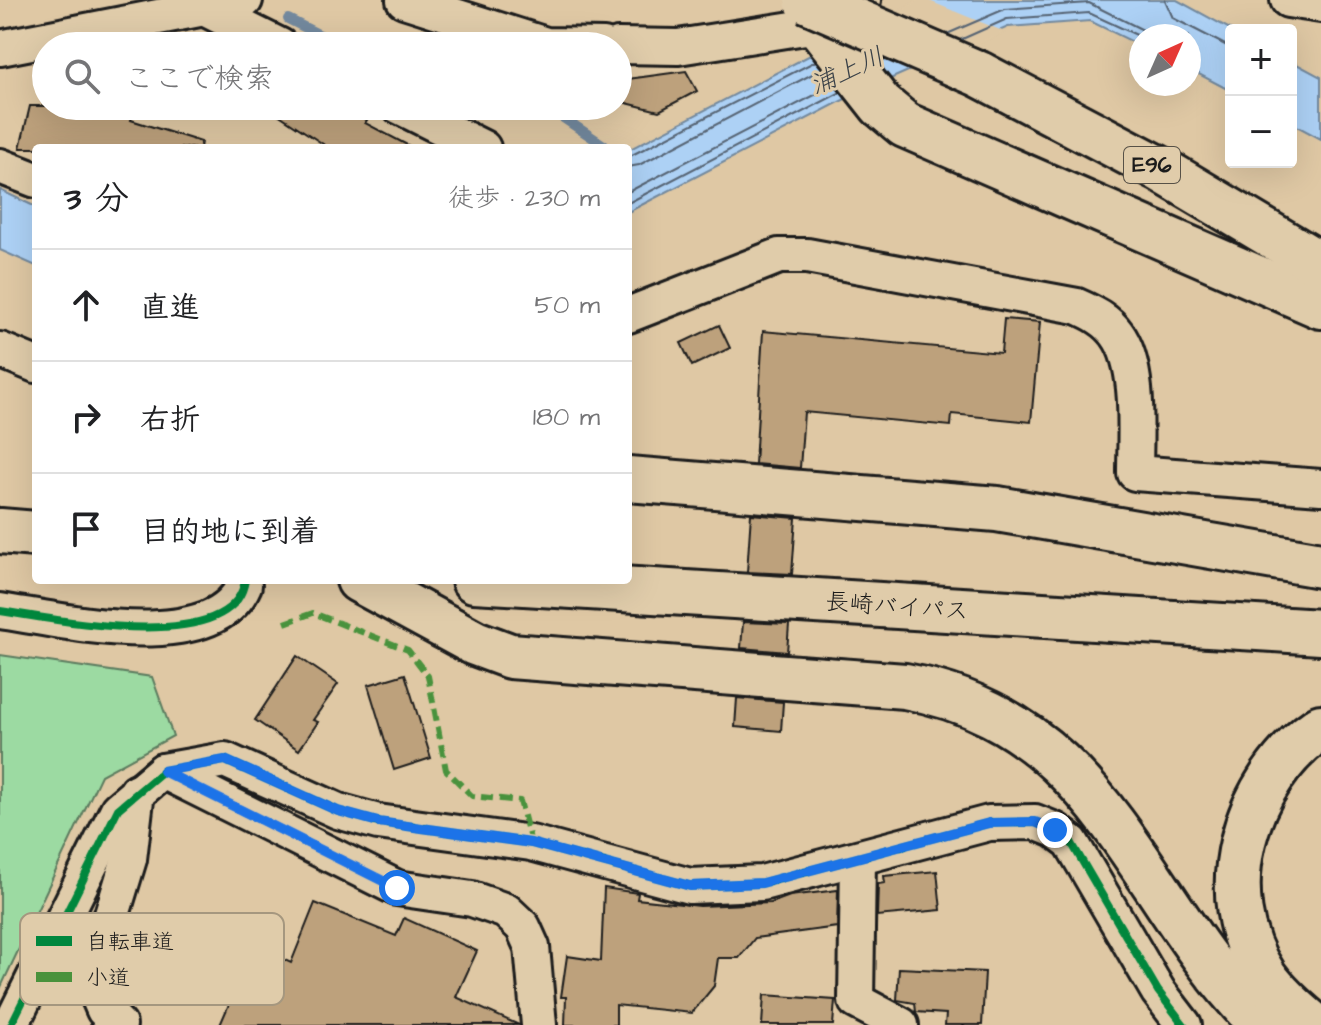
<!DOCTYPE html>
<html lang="ja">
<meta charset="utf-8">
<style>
:root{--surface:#fff;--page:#f2f2f2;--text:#202124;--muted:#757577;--line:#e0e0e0}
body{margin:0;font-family:"Architects Daughter","Klee One",sans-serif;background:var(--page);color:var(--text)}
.controls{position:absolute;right:24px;top:24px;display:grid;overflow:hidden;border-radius:8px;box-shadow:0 8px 32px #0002}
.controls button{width:72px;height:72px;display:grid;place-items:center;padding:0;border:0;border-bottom:2px solid var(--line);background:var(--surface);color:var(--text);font:40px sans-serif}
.compass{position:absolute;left:1129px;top:24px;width:72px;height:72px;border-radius:50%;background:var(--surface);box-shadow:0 8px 32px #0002;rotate:45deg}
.stop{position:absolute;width:24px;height:24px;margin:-18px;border:6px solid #1a73e8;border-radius:50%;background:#fff}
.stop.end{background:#1a73e8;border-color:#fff;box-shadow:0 2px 8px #0008}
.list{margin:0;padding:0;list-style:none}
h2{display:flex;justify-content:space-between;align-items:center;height:104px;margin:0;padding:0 32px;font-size:34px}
h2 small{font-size:26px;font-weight:400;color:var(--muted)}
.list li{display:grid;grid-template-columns:52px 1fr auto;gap:24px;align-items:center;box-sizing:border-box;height:112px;padding:0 32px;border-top:2px solid var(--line)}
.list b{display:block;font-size:30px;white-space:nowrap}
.list em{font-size:26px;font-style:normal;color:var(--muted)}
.icon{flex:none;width:44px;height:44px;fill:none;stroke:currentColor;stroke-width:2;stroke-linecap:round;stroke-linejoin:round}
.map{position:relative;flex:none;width:1321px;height:1025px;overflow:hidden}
.search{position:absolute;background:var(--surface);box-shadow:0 8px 32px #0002;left:32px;top:32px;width:600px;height:88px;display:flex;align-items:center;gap:20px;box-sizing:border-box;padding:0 28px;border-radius:44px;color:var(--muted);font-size:30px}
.panel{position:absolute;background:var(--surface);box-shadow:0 8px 32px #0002;left:32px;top:144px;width:600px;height:440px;border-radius:8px}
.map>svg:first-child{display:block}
.green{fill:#9cdaa2;stroke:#5c7b5f;stroke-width:2}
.water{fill:#add1f5;stroke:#73899e;stroke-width:2}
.pier{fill:#dfc8a4}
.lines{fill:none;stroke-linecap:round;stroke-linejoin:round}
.shore{stroke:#566473;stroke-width:2}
.stream{stroke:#73899e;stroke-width:10}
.building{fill:#bda17c;stroke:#1c1c1c;stroke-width:2}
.minor-casing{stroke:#1c1c1c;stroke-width:40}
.highway-casing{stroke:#1c1c1c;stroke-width:50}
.minor{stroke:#e0ccaa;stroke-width:34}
.highway{stroke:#e0ccaa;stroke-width:44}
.highway-bridge-casing{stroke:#1c1c1c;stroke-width:50;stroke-linecap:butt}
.highway-bridge{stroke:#e0ccaa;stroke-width:44}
.quiet{stroke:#49923c;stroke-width:6;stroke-dasharray:12 6;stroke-linecap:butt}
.cycleway-casing{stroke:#e0ccaa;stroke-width:13}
.cycleway{stroke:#00873e;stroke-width:8}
.route{stroke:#1a73e8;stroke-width:10}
.labels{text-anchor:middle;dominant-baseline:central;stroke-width:6;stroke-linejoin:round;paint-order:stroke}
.shield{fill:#e0ccaa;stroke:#575147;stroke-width:2}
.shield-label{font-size:22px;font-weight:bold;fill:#1c1c1c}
.street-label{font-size:24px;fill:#1c1c1c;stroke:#e0ccaa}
.water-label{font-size:26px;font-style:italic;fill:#394047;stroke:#e0ccaa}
.key{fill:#e0ccaa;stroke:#a5977f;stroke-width:2}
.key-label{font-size:22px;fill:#1c1c1c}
</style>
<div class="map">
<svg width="1321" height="1025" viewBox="0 0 1321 1025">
<rect width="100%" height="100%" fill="#dfc8a4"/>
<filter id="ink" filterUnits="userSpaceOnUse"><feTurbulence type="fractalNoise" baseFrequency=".0125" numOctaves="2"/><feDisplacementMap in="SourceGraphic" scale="16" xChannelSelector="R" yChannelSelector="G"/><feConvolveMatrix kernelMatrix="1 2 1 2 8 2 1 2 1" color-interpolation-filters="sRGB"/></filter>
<g filter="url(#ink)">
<!-- green -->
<path class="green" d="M0,655L152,677L173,736L101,775L0,989Z"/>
<!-- water -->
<g class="water">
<path d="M927,0H1177L1232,30L1231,91L1189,69V36H1141V46L1090,21L1008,27L847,98L628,212V150L824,48Z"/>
<path d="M1291,61L1321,77V139L1291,123Z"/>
<path d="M0,190L36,207V266L0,250Z"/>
</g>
<!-- pier -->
<path class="pier" d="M917,0H927L1005,32L914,73L842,42L860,37Z"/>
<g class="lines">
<!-- shore -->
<g class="shore">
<path d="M1165,0L1173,18L1231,48"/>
<path d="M947,34L1005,9L1089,3L1155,36"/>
<path d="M960,40L1007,19L1089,13L1141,37"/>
<path d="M628,157L816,61"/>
<path d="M628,167L639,165L822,69"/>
<path d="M628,192L834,85"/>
<path d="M628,203L841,92"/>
</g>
<!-- stream -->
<g class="stream">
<path d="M288,19L342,46"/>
<path d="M538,109L556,113L608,148"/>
</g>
</g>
<!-- building -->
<g class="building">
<path d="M686,71L697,91L659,111L618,101L628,79Z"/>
<path d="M30,106H89L132,117L131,120L201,142L200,148H20Z"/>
<path d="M266,106H346L367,120L365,123L413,148H329Z"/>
<path d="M1004,319L1040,322L1031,422L952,414L951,426L804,412L800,468L755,464L763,331L1001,353Z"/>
<path d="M719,325L730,348L692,366L681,343Z"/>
<path d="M751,514L796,518L792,574L747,572Z"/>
<path d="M743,622L789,624L787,652L741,648Z"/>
<path d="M297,656L338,684L313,720L318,722L299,750L255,720Z"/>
<path d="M405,674L431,758L394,770L368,685Z"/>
<path d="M737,698L783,702L781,731L735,727Z"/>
<path d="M937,871L941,910L877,916L878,884L885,883L884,876Z"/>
<path d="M604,888L638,893L637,899L700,906L771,903L790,896L838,890L837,927L755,938L739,958H718L714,986L692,1013L616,1005V1025H565L566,997H561L567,956L601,961Z"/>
<path d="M315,903L396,936L404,918L477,951L456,997L519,1025H220L230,1002L208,992L226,951L236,956L243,941L291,963Z"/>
<path d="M899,968L985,972L982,1025H945L946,1014L916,1012L915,1003L897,1000Z"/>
<path d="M764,995L835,1000L833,1025H762Z"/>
</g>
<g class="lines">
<defs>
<g id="minor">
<path d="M404,0L546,45L604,46"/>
<path d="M1288,0L1321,5"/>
<path d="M204,8L280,46"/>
<path d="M618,46L678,47L818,25L863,0"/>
<path d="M0,48L245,0"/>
<path d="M399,106L483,148"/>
<path d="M0,166L36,180"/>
<path d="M628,315L779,256H807L1077,306C1093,313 1107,320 1117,334C1141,366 1135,435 1135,473L1321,487"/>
<path d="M0,350L36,365"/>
<path d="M0,611C61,620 213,657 244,585"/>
<path d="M163,771L397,888L472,899L506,911L523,927L532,947L539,1025"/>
<path d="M858,859L856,1001L901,1025"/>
<path d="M11,1025L118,809L163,771L225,760L338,811L378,822L531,843L690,886L762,883L989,823L1035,822L1055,830L1071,842L1158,991L1184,1025"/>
<path d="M119,1025L104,1010L95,989L104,941L129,859L137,791"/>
</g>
<g id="highway">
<path d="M818,25L881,105L905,125L1321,306"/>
<path d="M979,74L1160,169L1321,265"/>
<path d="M628,479L997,509L1321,565"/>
<path d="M0,531L36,534"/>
<path d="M359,580L475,643L510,656L905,686C1107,722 1137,903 1263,1025"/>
<path d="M474,580L1321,632"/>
<path d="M1313,1025C1296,1011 1278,995 1265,977C1210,895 1243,780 1321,727"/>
</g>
</defs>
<!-- minor casing -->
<use href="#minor" class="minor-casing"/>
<!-- highway casing -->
<use href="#highway" class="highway-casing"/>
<!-- minor -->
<use href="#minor" class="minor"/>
<!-- highway -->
<use href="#highway" class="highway"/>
<defs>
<path id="highway-bridge" d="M807,0L979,74"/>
</defs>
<!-- highway-bridge casing -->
<use href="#highway-bridge" class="highway-bridge-casing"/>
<!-- highway-bridge -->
<use href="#highway-bridge" class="highway-bridge"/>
<!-- quiet -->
<path class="quiet" d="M285,623L313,613L408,650L428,676L446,770L472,796L520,801L531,843"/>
<defs>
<g id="cycleway">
<path d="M0,611C51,618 234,658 245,580"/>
<path d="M11,1025L118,809L163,771L225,760L338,811L378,822L531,843L690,886L762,883L989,823L1035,822L1055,830L1071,842L1158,991L1184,1025"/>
</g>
</defs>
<!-- cycleway casing -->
<use href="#cycleway" class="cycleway-casing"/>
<!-- cycleway -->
<use href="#cycleway" class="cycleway"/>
</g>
</g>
<g class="lines" filter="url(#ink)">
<!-- route -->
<path class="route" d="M397,888L163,771L225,760L338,811L378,822L531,843L690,886L762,883L989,823L1035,822L1055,830"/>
</g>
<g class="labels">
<!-- shield labels -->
<rect class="shield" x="1124" y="147" width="56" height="36" rx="6"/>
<g class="shield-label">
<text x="1152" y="165">E96</text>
</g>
<!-- street labels -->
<g class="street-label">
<text transform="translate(897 607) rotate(4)">長崎バイパス</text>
</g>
<!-- water labels -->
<g class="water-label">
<text transform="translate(847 71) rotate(-24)">浦上川</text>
</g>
</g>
<!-- legend -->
<rect x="20" y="913" width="264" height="92" rx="12" class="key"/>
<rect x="36" y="936" width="36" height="10" fill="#00873e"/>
<rect x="36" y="972" width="36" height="10" fill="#49923c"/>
<g class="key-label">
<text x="86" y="949">自転車道</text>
<text x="86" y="985">小道</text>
</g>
</svg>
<div class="controls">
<button>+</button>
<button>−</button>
</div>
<svg class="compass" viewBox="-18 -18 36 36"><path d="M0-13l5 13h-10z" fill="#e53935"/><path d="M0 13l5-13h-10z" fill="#757577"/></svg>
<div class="stop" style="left:397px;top:888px"></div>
<div class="stop end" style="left:1055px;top:830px"></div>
<div class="search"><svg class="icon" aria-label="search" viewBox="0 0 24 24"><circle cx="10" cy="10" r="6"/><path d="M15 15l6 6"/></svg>ここで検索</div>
<section class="panel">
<h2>3 分<small>徒歩 · 230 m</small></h2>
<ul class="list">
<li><svg class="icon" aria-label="ahead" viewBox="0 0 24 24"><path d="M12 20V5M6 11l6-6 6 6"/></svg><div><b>直進</b></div><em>50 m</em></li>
<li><svg class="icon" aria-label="right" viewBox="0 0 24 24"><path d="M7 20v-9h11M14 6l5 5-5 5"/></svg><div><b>右折</b></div><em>180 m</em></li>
<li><svg class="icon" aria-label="arrive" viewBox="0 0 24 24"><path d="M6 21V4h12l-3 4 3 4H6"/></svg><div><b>目的地に到着</b></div></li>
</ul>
</section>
</div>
